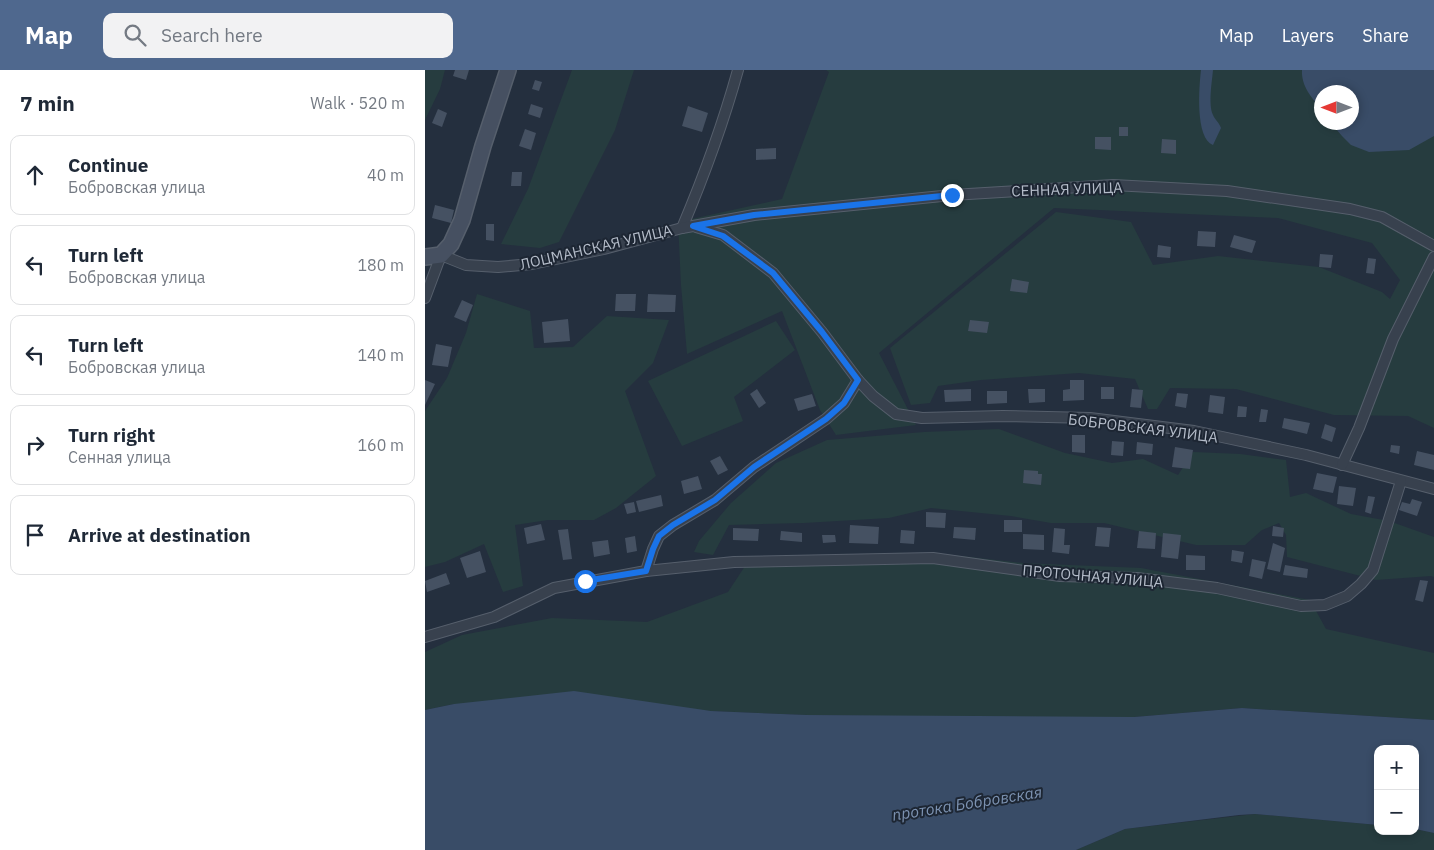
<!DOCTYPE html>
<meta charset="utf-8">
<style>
:root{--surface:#fff;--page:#f2f2f3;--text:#1f2937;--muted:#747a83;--line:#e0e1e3;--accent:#4f688e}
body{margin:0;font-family:"IBM Plex Sans",sans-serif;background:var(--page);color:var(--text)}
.controls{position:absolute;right:15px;bottom:15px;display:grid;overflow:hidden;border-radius:10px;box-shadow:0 2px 8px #0003}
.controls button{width:45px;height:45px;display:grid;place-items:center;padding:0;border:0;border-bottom:1px solid var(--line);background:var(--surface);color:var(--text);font:25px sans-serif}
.compass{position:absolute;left:889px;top:15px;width:45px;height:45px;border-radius:50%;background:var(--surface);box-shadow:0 2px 8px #0003;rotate:270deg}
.stop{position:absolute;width:15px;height:15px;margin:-11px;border:4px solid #1a73e8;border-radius:50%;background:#fff}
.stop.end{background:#1a73e8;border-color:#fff;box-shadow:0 1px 5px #0008}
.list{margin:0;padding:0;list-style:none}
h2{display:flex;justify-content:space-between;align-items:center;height:65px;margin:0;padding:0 20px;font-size:21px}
h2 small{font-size:16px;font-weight:400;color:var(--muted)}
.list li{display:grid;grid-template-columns:32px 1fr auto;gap:15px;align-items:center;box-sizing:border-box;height:80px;margin:0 10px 10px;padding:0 10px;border:1px solid var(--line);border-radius:10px}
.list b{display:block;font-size:19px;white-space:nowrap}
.list p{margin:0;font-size:16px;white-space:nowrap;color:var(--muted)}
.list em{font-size:16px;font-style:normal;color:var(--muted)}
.icon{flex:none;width:28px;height:28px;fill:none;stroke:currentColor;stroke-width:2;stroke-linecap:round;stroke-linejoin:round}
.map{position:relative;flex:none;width:1009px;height:780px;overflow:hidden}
header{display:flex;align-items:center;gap:30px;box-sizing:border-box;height:70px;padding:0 25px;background:var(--accent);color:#fff}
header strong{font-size:24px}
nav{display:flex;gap:28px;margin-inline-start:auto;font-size:18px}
.search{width:350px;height:45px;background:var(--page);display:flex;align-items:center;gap:12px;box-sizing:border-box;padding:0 18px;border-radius:10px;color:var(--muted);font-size:19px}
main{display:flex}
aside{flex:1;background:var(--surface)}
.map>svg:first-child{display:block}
.green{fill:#263c3f;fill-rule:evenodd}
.water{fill:#394c67}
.building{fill:#455162}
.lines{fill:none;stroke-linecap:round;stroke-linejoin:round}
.street-casing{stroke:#565f6c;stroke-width:12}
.secondary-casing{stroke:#565f6c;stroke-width:18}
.street{stroke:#38414e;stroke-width:10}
.secondary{stroke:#465061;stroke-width:15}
.route{stroke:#1a73e8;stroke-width:6}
.labels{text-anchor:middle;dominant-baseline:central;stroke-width:4;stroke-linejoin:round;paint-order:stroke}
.street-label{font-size:15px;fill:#b4bcc9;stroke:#1d2633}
.water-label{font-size:16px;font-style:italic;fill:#7c92b1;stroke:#1d2633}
</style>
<header>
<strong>Map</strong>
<div class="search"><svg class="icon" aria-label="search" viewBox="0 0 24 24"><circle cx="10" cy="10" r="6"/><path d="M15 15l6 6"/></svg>Search here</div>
<nav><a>Map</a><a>Layers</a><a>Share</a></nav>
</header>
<main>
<aside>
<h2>7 min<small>Walk · 520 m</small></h2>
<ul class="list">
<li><svg class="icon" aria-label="ahead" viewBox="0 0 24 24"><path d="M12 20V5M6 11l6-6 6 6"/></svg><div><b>Continue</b><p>Бобровская улица</p></div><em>40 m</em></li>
<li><svg class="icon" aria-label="left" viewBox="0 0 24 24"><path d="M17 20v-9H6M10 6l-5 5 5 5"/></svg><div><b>Turn left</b><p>Бобровская улица</p></div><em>180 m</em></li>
<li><svg class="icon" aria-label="left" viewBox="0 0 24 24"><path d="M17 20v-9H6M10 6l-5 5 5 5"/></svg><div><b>Turn left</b><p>Бобровская улица</p></div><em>140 m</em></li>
<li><svg class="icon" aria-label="right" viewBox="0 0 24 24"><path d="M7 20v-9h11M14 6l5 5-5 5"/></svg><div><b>Turn right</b><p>Сенная улица</p></div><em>160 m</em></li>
<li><svg class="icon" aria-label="arrive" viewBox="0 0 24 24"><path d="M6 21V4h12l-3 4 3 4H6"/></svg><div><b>Arrive at destination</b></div></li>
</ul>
</aside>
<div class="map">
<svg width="1009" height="780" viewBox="0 0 1009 780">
<rect width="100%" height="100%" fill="#242f3e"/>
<!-- green -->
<g class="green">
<path d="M0,0H20L15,19L0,50Z"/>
<path d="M147,0H209L190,60L134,172L115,178L76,174L103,119Z"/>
<path d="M401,0H1009V358L983,346L909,345L811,319L745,318L732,339H723L710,309L654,303L556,310L513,316L505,333L486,335L465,278L631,142L706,152L728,195L793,186L894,197L957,222L965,229L975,210L947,173L853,148L629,138L454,283L491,355L411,365L395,340L357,241L262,284L256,215L253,152L357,129L404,2ZM896,22H926V52H896Z"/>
<path d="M52,224L105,241L109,278L148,277L182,246L244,250L228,293L200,321L231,406L191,438L169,450H123L90,455L98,516L78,522L59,474L20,492L0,497V341L22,308L41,263Z"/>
<path d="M351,251L370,280L309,327L318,351L257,376L223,311Z"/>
<path d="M574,359L640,383L687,393L718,389L753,405L768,382L815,384L861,390L865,427L881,423L926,444L964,451L1009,467V507L1006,506L951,510L862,487L861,465L854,453L837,460L820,475H771L679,453H626L586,446L506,438L464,448L379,453L304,455L288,485L269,482L274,471L306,433L351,393L402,370L499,362Z"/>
<path d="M509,483L598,493L716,498L885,530L901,559L1009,583V650L817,638L709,647H507L382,645L286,641L29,634L0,640V582L37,565L127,548L222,552L303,522L326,487Z"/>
<path d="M830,744L953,755V761H990V759L1009,763V780H651L700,759Z"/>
</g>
<!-- water -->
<g class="water">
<path d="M776,0H788C787,12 783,34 788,45C790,50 794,52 796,58L788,75C770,68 774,17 776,0Z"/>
<path d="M877,0H1009V66L984,80L944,82L926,75L917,66L906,53L926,52V22H896V39C887,28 876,16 877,0Z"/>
<path d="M149,621L286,641L382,645L709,647L817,638L1009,650V763L990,759V679H953V755L830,744L814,745L700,759L651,780H0V640L29,634Z"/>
</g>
<!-- building -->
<g class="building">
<path d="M30,0H44L41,10L28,6Z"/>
<path d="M110,10L117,12L114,21L107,19Z"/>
<path d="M106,34L118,38L115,48L103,44Z"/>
<path d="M263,36L283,43L277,62L257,56Z"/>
<path d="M13,39L22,43L17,57L7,53Z"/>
<rect x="694" y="57" width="9" height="9"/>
<path d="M100,59L111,63L106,80L94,76Z"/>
<path d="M670,67H686V80L670,79Z"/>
<path d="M737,69L751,70V84L736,83Z"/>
<path d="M351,78V89L331,90V79Z"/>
<path d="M87,102H97L96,116H86Z"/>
<path d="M10,135L29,140L26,153L7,148Z"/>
<path d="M61,154H69V171L61,170Z"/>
<path d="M773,161L791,162L790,177L772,176Z"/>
<path d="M809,165L831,171L827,183L805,177Z"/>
<path d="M733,175L746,177L745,188L732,187Z"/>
<path d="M895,184L908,185L906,198L894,197Z"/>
<path d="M943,188L951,189L949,204L941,203Z"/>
<path d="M587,209L604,212L602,223L585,221Z"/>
<path d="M191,224H211L210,241H190Z"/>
<path d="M223,224L251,225L250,242H222Z"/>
<path d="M37,230L48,235L41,252L29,247Z"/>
<path d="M143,249L145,271L119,273L117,252Z"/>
<path d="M545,250L564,252L562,263L543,261Z"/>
<path d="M11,274L27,277L23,297L7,295Z"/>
<path d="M0,310L10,314L0,335Z"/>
<path d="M645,310H659V330L638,331V320L645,319Z"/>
<rect x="676" y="317" width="13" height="12"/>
<path d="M332,319L341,333L334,338L325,324Z"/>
<path d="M546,319V331L520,332L519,320Z"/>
<path d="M603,319H620V332L604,333Z"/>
<path d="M707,319L718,320L716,338L705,337Z"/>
<path d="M562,321H582V333L562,334Z"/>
<path d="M752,323L763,324L761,338L750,336Z"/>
<path d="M387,324L391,336L373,341L369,329Z"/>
<path d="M785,325L800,327L798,344L783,342Z"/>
<path d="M813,336L822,337L821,347H812Z"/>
<path d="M836,339L843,340L841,352H834Z"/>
<path d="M859,348L885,353L882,364L857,358Z"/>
<path d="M900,354L911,358L907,372L896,368Z"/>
<path d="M647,365H660V383L647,382Z"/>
<path d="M687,371L699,372L698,386L686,385Z"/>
<path d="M712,372L728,374L727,385L711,384Z"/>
<path d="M966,375L975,376L974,384L965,382Z"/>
<path d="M750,377L768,380L765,399L747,397Z"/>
<path d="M992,381L1009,385V400L989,395Z"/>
<path d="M295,386L303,400L293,405L285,391Z"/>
<path d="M599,400L613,401V404H617L616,415L598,413Z"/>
<path d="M892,403L912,407L908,423L888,419Z"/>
<path d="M273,406L277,419L259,424L256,411Z"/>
<path d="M914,416L931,418L928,436L912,434Z"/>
<path d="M236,425L238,436L214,442L211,431Z"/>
<path d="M943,426L950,427L946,444L940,442Z"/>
<path d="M987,429L997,432L992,446L974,440L977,432L985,434Z"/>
<path d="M209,432L211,442L202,444L199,434Z"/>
<path d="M501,442L521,443L520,458L501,457Z"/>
<rect x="579" y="450" width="18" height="12"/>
<path d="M116,454L120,470L102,474L99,458Z"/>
<path d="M425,455L454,457L453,474L424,473Z"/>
<path d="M848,456L859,458L858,467L847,466Z"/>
<path d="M529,457L551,458L550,470L528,468Z"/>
<path d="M672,457L686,458L684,477L670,476Z"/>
<path d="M308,458L334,459L333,471L308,470Z"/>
<path d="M629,458L640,459L639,475H645L644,484L627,482Z"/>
<path d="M143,459L147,489L138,490L133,460Z"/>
<path d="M476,460L490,461L489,474L475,473Z"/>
<path d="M356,461L377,463V472L355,470Z"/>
<path d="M714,461L731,463L730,479L712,478Z"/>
<path d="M738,463L756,465L753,489L736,487Z"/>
<path d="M598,464L619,465V480L598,479Z"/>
<path d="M397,465H410L411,472L398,473Z"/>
<path d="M210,466L212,481L202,483L200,468Z"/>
<path d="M183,470L185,484L169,487L167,472Z"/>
<path d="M848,473L860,478L855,502L842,499Z"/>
<path d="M807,480L819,482L817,493L806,491Z"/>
<path d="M55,481L61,502L42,508L35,488Z"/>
<path d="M761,485L780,486V500H761Z"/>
<path d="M827,489L841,492L837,509L824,506Z"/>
<path d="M860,495L883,499L882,508L858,505Z"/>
<path d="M21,503L25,514L2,522L0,511Z"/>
<path d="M995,510L1003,511L998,532L990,530Z"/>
</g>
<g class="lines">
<defs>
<g id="street">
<path d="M271,157L298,165L348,203L397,262L433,310L448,326L471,344L497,348L578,346L665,348L769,361L881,385L1009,419"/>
<path d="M257,158C279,106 298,54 313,0"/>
<path d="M0,228L16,185L41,195L73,197L107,194L179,179L257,158L329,145L527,125L688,115L802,121L925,139L957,147L1009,176"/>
<path d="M917,395L934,358L968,269L1009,187"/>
<path d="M221,501L309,492L508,488L635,506L712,508L792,518L876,536L900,535L922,526L936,514L948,500L976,411"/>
<path d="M0,567L69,547L129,518L221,501L228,479L234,466L248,455L290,430L329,397L401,349L419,333L433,310"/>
</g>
<path id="secondary" d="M0,187L16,185L26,174L37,150L58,76L83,0"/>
</defs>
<!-- street casing -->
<use href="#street" class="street-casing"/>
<!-- secondary casing -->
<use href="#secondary" class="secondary-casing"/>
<!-- street -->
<use href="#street" class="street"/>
<!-- secondary -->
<use href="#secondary" class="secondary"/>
</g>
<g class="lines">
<!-- route -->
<path class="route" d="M160,511L221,501L228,479L234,466L248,455L290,430L329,397L401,349L419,333L433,310L397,262L348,203L298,166L268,156L329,145L527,125"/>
</g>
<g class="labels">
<!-- street labels -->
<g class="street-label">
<text transform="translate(642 119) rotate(-2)">СЕННАЯ УЛИЦА</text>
<text transform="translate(171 177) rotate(-13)">ЛОЦМАНСКАЯ УЛИЦА</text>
<text transform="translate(718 358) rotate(7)">БОБРОВСКАЯ УЛИЦА</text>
<text transform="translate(668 506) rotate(5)">ПРОТОЧНАЯ УЛИЦА</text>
</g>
<!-- water labels -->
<g class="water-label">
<text transform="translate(542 733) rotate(-9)">протока Бобровская</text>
</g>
</g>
</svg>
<div class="controls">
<button>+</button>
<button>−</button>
</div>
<svg class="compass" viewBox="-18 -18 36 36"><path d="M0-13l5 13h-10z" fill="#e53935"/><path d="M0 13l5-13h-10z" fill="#747a83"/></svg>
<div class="stop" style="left:160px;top:511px"></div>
<div class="stop end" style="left:527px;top:125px"></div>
</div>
</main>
